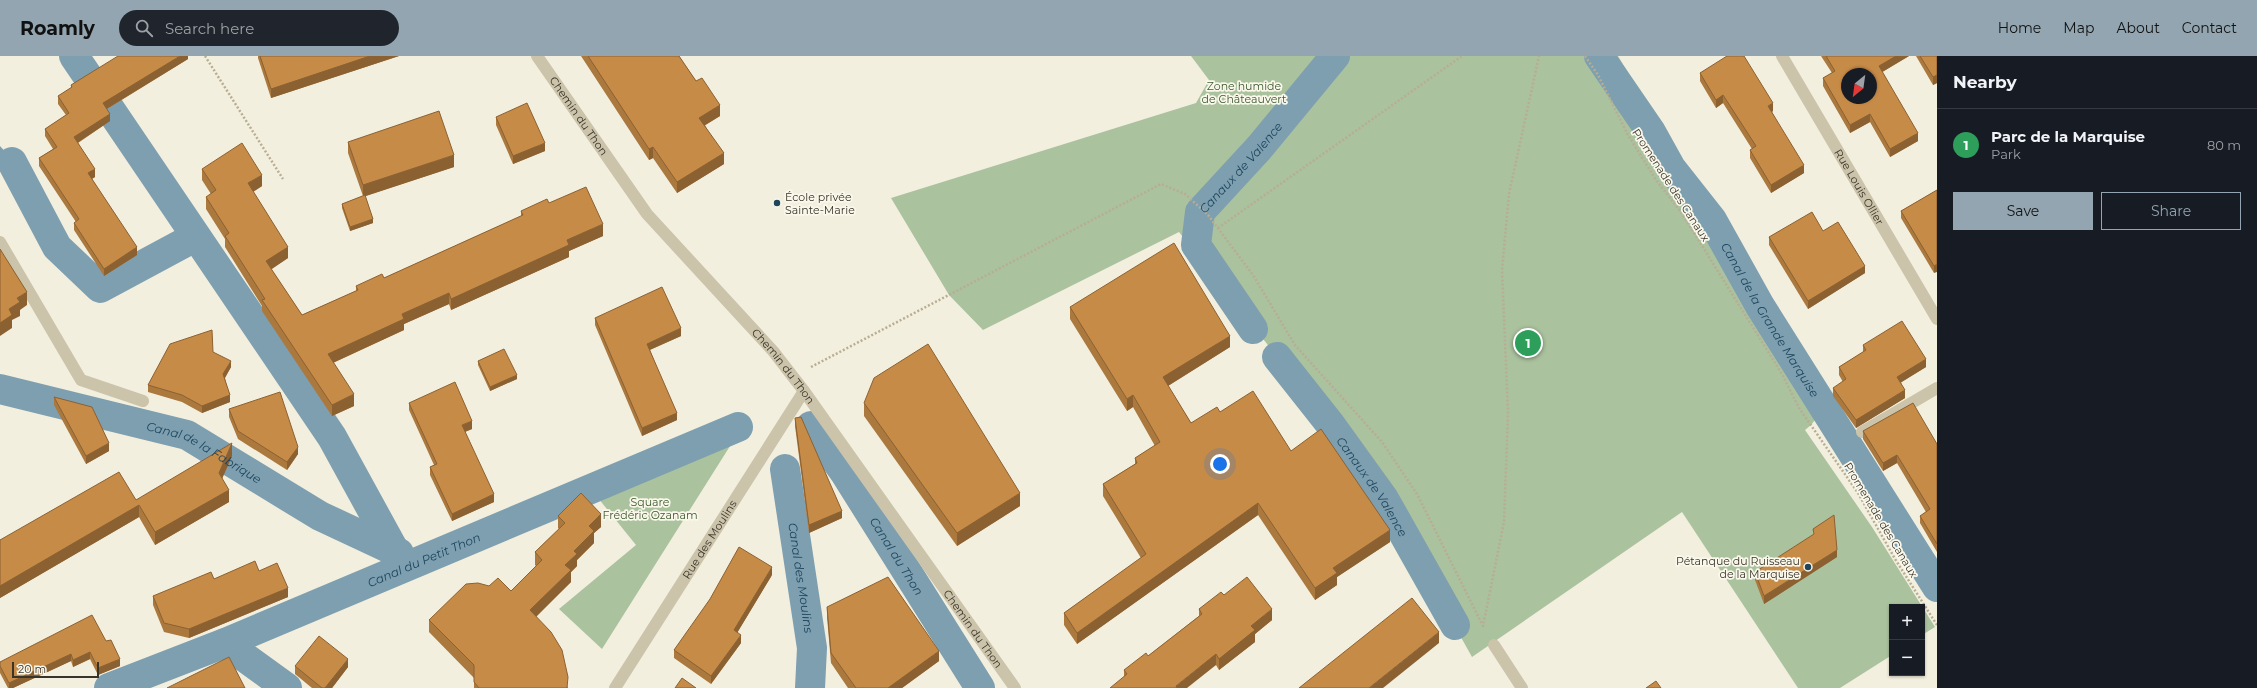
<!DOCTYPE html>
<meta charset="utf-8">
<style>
:root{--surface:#171b24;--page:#20242c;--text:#f1f3f6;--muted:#9ea1a6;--line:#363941;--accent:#92a5b0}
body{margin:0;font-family:Montserrat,sans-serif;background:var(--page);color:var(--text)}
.controls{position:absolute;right:12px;bottom:12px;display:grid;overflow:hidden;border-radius:0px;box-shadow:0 1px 3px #0004}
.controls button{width:36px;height:36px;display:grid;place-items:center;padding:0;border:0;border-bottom:1px solid var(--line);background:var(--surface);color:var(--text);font:20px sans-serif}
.compass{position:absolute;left:1841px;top:12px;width:36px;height:36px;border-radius:50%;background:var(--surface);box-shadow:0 1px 3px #0004;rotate:209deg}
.scale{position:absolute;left:12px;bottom:10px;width:87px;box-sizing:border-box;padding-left:4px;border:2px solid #393329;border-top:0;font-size:11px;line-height:14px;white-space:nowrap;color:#393329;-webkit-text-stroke:3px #faf8eb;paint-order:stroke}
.you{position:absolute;left:1220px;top:408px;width:14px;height:14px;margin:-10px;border:3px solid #fff;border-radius:50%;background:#1a73e8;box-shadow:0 0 0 6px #1a73e833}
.badge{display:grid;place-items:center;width:26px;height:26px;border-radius:50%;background:var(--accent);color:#fff;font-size:13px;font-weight:700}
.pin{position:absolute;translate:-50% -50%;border:2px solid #fff;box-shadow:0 1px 4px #0006}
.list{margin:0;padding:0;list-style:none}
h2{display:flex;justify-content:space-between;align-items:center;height:52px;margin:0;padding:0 16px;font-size:17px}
h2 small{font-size:13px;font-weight:400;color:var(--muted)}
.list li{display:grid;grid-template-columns:26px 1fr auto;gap:12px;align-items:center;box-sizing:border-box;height:72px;padding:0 16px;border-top:1px solid var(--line)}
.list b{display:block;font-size:15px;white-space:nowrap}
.list p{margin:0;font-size:13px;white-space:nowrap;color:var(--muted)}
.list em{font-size:13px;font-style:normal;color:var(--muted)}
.actions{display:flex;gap:8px;padding:12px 16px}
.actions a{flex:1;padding:9px 0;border:1px solid var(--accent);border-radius:0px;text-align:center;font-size:14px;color:var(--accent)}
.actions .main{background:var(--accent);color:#111}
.icon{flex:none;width:22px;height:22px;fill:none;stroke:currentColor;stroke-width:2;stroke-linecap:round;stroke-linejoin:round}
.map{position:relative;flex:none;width:1937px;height:632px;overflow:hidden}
header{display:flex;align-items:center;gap:24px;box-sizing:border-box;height:56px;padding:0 20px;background:var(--accent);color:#111}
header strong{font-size:19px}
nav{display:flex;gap:22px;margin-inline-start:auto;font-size:14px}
.search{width:280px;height:36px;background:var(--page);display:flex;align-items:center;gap:10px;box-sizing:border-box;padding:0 14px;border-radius:22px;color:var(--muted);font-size:15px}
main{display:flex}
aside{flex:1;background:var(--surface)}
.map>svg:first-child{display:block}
.green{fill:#abc29e}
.water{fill:#7d9fb0}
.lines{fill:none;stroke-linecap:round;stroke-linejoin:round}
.canal{stroke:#7d9fb0;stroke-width:30}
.path{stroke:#b7ad94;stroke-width:2.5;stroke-dasharray:2 2;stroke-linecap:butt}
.minor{stroke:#cbc3aa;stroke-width:12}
.wall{fill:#ab783e}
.shaded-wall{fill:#8b6132}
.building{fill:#c78b48;stroke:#8b6132;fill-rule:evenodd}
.poi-dot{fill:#1e455b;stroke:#faf8eb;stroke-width:1.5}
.labels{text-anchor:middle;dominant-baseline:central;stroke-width:3.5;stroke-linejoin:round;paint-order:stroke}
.park-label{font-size:11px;fill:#3b572d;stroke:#faf8eb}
.street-label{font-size:11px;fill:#393329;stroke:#faf8eb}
.poi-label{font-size:11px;fill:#393329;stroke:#faf8eb;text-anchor:start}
.water-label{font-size:12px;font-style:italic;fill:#1e455b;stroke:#faf8eb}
</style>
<header>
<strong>Roamly</strong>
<div class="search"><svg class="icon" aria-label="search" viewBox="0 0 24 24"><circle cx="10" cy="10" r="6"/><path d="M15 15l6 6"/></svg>Search here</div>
<nav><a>Home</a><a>Map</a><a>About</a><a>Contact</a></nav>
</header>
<main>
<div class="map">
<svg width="1937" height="632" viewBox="0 0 1937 632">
<rect width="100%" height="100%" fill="#f3efde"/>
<!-- green -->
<g class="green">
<path d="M1191,0H1618L1827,349L1811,369L1805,374L1872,471L1935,571L1922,579V551H1892V599L1840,632H1798L1682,456L1472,601L1384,443L1330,368L1179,176L983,274L949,239L891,142L1196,47L1209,24Z"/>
<path d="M737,379L602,593L559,553L636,489L594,437Z"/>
</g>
<!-- water -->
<path class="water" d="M0,90L16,108L0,105Z"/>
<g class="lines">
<!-- canal -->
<g class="canal">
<path d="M74,0L332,381L394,494"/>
<path id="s1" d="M1599,0L1651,76L1671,112L1712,164L1760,250L1937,531"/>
<path d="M12,106L57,191L100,232L195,181"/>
<path id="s2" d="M1253,273L1196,189L1200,156L1259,92L1335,0"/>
<path id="s3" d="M1277,301L1330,368L1384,443L1455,569"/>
<path id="s4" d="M0,333L187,379L320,460L399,497"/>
<path id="s5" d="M811,370L845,417L980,632"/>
<path id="s6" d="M785,413L812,592L810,632"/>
<path d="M225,587L287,632"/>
<path id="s7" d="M109,632L225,587L738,371"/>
</g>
<!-- path -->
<g class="path">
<path d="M205,0L283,123"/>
<path d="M1585,0L1598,19L1628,79L1656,124L1681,156L1782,318L1799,352L1858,437L1895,503L1937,569"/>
<path d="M1218,172L1462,0"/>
<path d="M811,311L1161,128L1185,138L1208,159L1253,219L1295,289L1382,386L1417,438L1483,570L1504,466L1508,357L1502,214L1509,138L1539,0"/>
</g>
<!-- minor -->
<g class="minor">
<path id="s8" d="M537,0L647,158L773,295L804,335L1015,632"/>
<path id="s9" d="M1782,0L1937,263"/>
<path d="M0,186L81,324L143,345"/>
<path d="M1862,376L1937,332"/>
<path d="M1494,589L1522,632"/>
<path id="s10" d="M615,632L804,335"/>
</g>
</g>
<!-- wall -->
<g class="wall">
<path d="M188,0V3L107,53L110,65L78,87L95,121L92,123L137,199L104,220L74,174V167L76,166L39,110V102L53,93L45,80V73L66,59L58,48V40L71,32V29Z"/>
<path d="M258,0H399L271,42L258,2Z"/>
<path d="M581,0H679L720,60L705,69L724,108L677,137L653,102L649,104Z"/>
<path d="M1821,0H1909L1882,16L1918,85L1890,101L1870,66L1850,77L1823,30V22L1832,17Z"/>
<path d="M1916,0H1937V27L1933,29Z"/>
<path d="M1700,17L1773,55L1772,56L1804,117L1771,137L1750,102V94L1752,93L1723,47L1716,52L1700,25Z"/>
<path d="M496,61L545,95L513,108L496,69Z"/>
<path d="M348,86L454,111L365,140L373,167L350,175L342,152V148L363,140L348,97Z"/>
<path d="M202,113L262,130L253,136L288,202L271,213L302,259L356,235V230L384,222L521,160V155L549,147L603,180L569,195V201L451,254L449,248L404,268V274L333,307L354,350L332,360L262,255V250L225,191V183L206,153V141L211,138L202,124Z"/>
<path d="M1937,134L1934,217L1901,162V155Z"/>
<path d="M1823,175L1865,217L1808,253L1769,189V181Z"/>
<path d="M1070,251L1230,291L1168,330L1191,367L1220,356L1291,395L1390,486L1337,521V529L1315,544L1258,459L1077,588L1064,569V557L1141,502L1103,440V428L1135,408V402L1155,390L1133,351L1127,355L1070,263Z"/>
<path d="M595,262L681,280L650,294L677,364L642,380L595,269Z"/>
<path d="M1863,289L1926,311L1901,326L1905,342L1856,372L1833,340V332L1843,326L1839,319V311L1863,296Z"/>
<path d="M213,296L231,311L225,322L230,346L202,357L182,346L148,336V329Z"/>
<path d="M478,305L517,323L490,335L478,309Z"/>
<path d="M54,341L109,395L86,408L54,349Z"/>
<path d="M409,347L472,373L465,376L494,446L452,465L430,419V411L434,409L409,354Z"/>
<path d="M864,347L1020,450L957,490L864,360Z"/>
<path d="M229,353L298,398L287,414L238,383L229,361Z"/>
<path d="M795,362L842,462L809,477L795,370Z"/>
<path d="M1863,375L1937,388V496L1920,467V460L1926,456L1897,407L1883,415L1863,383Z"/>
<path d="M232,400L222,422L229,446L155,489L139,461L0,542V484L136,444Z"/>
<path d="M558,460L601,471L594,477V487L577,504V510L571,516V526L536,560L568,632H474V622L429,576V564L511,535L536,510L535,509V496L559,473L558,472Z"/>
<path d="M1837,501L1764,548L1755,524V516Z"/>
<path d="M259,515L288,541L189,582L164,576L153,549V540L214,523Z"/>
<path d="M772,519L737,577L741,587L711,628L674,602V594Z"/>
<path d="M1224,539L1272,564L1255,578V586L1219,614L1216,609L1124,621V614L1148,600L1199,560V553Z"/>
<path d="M827,551L939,605L902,632H848L831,607L827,561Z"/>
<path d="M106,585L120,610L98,619L90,603L73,611L71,605L13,632H8L0,617V606Z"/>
<path d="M295,610L348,611L332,632H312L295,618Z"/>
</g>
<!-- shaded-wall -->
<g class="shaded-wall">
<path d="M180,0H188V3L103,55V47Z"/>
<path d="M370,0H399L271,42V33Z"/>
<path d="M1896,0H1909L1879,18V10Z"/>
<path d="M1937,19V27L1933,29V21Z"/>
<path d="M1723,39V47L1716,52V44Z"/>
<path d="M1773,47V55L1768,58V50Z"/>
<path d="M720,49V60L699,73V62Z"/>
<path d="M110,58V65L74,89V81Z"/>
<path d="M1870,58V66L1850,77V69Z"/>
<path d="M1918,77V85L1890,101V93Z"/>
<path d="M545,87V95L513,108V100Z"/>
<path d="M653,91V102L649,104V93Z"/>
<path d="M724,97V108L677,137V126Z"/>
<path d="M454,99V111L363,141V129Z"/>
<path d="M1804,109V117L1771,137V129Z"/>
<path d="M95,113V121L88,125V117Z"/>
<path d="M262,119V130L248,139V127Z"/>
<path d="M373,163V167L350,175V171Z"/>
<path d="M603,168V180L569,195V201L451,254V243L567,184Z"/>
<path d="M137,191V199L104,220V213Z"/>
<path d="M288,191V202L266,217V205Z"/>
<path d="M1937,208V216L1934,217V210Z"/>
<path d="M1865,210V217L1808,253V245Z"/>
<path d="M27,236V249L20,254V260L12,264V272L0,280V267L9,253L17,242Z"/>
<path d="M449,237V248L404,268V274L328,309V298L402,258Z"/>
<path d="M681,272V280L647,295V288Z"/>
<path d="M1230,280V291L1163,333V321Z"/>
<path d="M1926,303V311L1897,329V321Z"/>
<path d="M231,305V311L223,325V318Z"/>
<path d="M517,319V323L490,335V331Z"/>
<path d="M1905,334V342L1856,372V364Z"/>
<path d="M354,338V350L332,360V349Z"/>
<path d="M230,339V346L202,357V350Z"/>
<path d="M1133,339V351L1127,355V343Z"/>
<path d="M677,357V364L642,380V372Z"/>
<path d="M472,365V373L462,377V369Z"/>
<path d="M109,387V395L86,408V400Z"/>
<path d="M232,387V400L219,430V417Z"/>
<path d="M298,391V398L287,414V406Z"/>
<path d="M1897,399V407L1883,415V407Z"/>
<path d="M229,434V446L155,489V476Z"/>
<path d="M1020,437V450L957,490V477Z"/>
<path d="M494,438V446L452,465V458Z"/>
<path d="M1258,447V459L1077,588V577Z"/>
<path d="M139,449V461L0,542V530Z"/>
<path d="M842,455V462L809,477V469Z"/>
<path d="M601,458V471L594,477V487L577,504V510L571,516V526L530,567V554L565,509L589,470Z"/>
<path d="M1390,474V486L1337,521V529L1315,544V532L1333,512Z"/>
<path d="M1837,494V501L1764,548V540Z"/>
<path d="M772,511V519L734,582V574Z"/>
<path d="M288,532V541L189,582V573Z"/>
<path d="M1272,553V564L1255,578V586L1219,614V603L1251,570Z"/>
<path d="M1439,576V587L1383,632H1369Z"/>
<path d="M741,579V587L711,628V620Z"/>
<path d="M939,595V605L902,632H888Z"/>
<path d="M90,596V603L73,611V604Z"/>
<path d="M71,598V605L13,632H9V627Z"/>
<path d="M1216,598V609L1187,632H1176V630Z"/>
<path d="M120,603V610L98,619V612Z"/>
<path d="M348,603V611L332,632H325Z"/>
</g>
<!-- building -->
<g class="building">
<path d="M118,0H180L103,47L110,58L74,81L95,113L88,117L137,191L104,213L74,167L79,163L39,102L57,91L45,73L69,57L58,40L72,31L71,29Z"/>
<path d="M260,0H370L271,33Z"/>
<path d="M588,0H679L696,25L702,22L720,49L699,62L724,97L677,126L653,91L649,93Z"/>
<path d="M1727,0H1744L1773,47L1768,50L1804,109L1771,129L1750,94L1756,90L1723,39L1716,44L1700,17Z"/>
<path d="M1826,0H1896L1879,10L1918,77L1890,93L1870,58L1850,69L1823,22L1835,15ZM1847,18H1871V42H1847Z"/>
<path d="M1920,0H1937V19L1933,21Z"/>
<path d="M527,47L545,87L513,100L496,61Z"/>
<path d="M439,55L454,99L363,129L348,86Z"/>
<path d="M242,87L262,119L248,127L288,191L266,205L302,259L358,234L356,230L382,218L384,222L523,159L521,155L547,143L549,147L586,131L603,168L567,184L569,189L451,243L449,237L402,258L404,263L328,298L354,338L332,349L262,244L265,243L225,180L229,177L206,141L216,134L202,113Z"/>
<path d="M1937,134V208L1934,210L1901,155Z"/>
<path d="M365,139L373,163L350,171L342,148Z"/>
<path d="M1812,156L1823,175L1838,166L1865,210L1808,245L1769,181Z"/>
<path d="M1174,187L1230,280L1163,321L1191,367L1217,351L1220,356L1253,335L1291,395L1321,373L1390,474L1333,512L1337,517L1315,532L1258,447L1077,577L1064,557L1146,498L1103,428L1137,407L1135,402L1160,386L1133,339L1127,343L1070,251Z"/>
<path d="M0,193L27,236L17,242L20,246L9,253L12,259L0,267Z"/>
<path d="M662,231L681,272L647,288L677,357L642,372L595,262Z"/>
<path d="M1902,265L1926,303L1897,321L1905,334L1856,364L1833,332L1846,323L1839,311L1866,294L1863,289Z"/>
<path d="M212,274L213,296L231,305L223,318L230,339L202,350L182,339L148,329L170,288Z"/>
<path d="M928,288L1020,437L957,477L864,347L874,322Z"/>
<path d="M504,293L517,319L490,331L478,305Z"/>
<path d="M455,326L472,365L462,369L494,438L452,458L430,411L437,408L409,347Z"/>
<path d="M280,336L298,391L287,406L238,375L229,353Z"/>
<path d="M54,341L92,351L109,387L86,400Z"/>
<path d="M1913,347L1937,388V488L1920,460L1930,453L1897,399L1883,407L1863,375Z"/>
<path d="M801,361L842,455L809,469L795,362Z"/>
<path d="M232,387L219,417L229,434L155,476L139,449L0,530V484L119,416L136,444Z"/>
<path d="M581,437L601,458L589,470L594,475L574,495L577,498L565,509L571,514L530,554L551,576L562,594L568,621L567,632H479L474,626V609L429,564L466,528L478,527L489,530L498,522L511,535L542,504L535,496L565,467L558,460Z"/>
<path d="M1834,459L1837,494L1764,540L1755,516L1814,478L1813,473Z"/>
<path d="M739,491L772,511L734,574L741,579L711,620L674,594L710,543Z"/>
<path d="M255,505L259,515L277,507L288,532L189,573L164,567L153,540L211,516L214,523Z"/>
<path d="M888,521L939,595L888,632H856L831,597L827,551Z"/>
<path d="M1247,521L1272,553L1251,570L1255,574L1219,603L1216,598L1176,630L1177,632H1110L1127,618L1124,614L1146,597L1148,600L1202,558L1199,553L1221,536L1224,539Z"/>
<path d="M1412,542L1439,576L1369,632H1299Z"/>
<path d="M92,559L106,585L111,584L120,603L98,612L90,596L73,604L71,598L9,627L0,610V606Z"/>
<path d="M319,580L348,603L325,632H322L295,610Z"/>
<path d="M229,601L245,632H167Z"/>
<path d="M682,622L696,632H675Z"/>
<path d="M1656,625L1661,632H1646Z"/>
</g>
<!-- markers -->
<g class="poi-dot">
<circle cx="777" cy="147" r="4"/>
<circle cx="1808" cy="511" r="4"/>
</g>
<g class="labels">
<!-- park labels -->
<g class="park-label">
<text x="1244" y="30">Zone humide<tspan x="1244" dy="13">de Châteauvert</tspan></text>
<text x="650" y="446">Square<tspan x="650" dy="13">Frédéric Ozanam</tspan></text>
</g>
<!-- street labels -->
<g class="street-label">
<text stroke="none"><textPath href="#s8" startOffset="73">Chemin du Thon</textPath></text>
<text transform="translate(1671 129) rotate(57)">Promenade des Canaux</text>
<text stroke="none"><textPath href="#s9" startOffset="152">Rue Louis Ollier</textPath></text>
<text stroke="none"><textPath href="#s8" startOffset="397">Chemin du Thon</textPath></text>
<text transform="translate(1881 464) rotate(59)">Promenade des Canaux</text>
<text stroke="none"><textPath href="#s10" startOffset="176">Rue des Moulins</textPath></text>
<text stroke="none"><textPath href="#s8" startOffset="721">Chemin du Thon</textPath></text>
</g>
<!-- poi labels -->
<g class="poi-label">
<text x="785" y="141">École privée<tspan x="785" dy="13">Sainte-Marie</tspan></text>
<text x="1800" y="505" text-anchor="end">Pétanque du Ruisseau<tspan x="1800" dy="13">de la Marquise</tspan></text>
</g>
<!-- water labels -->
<g class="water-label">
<text stroke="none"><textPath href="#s2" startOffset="195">Canaux de Valence</textPath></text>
<text stroke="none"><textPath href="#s1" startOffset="315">Canal de la Grande Marquise</textPath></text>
<text stroke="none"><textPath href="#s4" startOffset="215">Canal de la Fabrique</textPath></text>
<text stroke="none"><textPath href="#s3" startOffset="161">Canaux de Valence</textPath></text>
<text stroke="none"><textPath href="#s5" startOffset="156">Canal du Thon</textPath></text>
<text stroke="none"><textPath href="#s7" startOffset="340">Canal du Petit Thon</textPath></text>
<text stroke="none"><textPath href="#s6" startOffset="110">Canal des Moulins</textPath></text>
</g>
</g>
</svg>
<div class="controls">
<button>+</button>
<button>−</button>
</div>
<svg class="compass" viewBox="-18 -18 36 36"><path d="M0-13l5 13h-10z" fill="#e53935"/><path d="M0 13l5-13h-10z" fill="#9ea1a6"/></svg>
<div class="scale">20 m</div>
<div class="you"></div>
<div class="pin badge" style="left:1528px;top:287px;background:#2e9e5b">1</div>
</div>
<aside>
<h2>Nearby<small></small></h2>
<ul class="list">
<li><span class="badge" style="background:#2e9e5b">1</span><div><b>Parc de la Marquise</b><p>Park</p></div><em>80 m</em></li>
</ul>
<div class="actions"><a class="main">Save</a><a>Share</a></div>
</aside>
</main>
